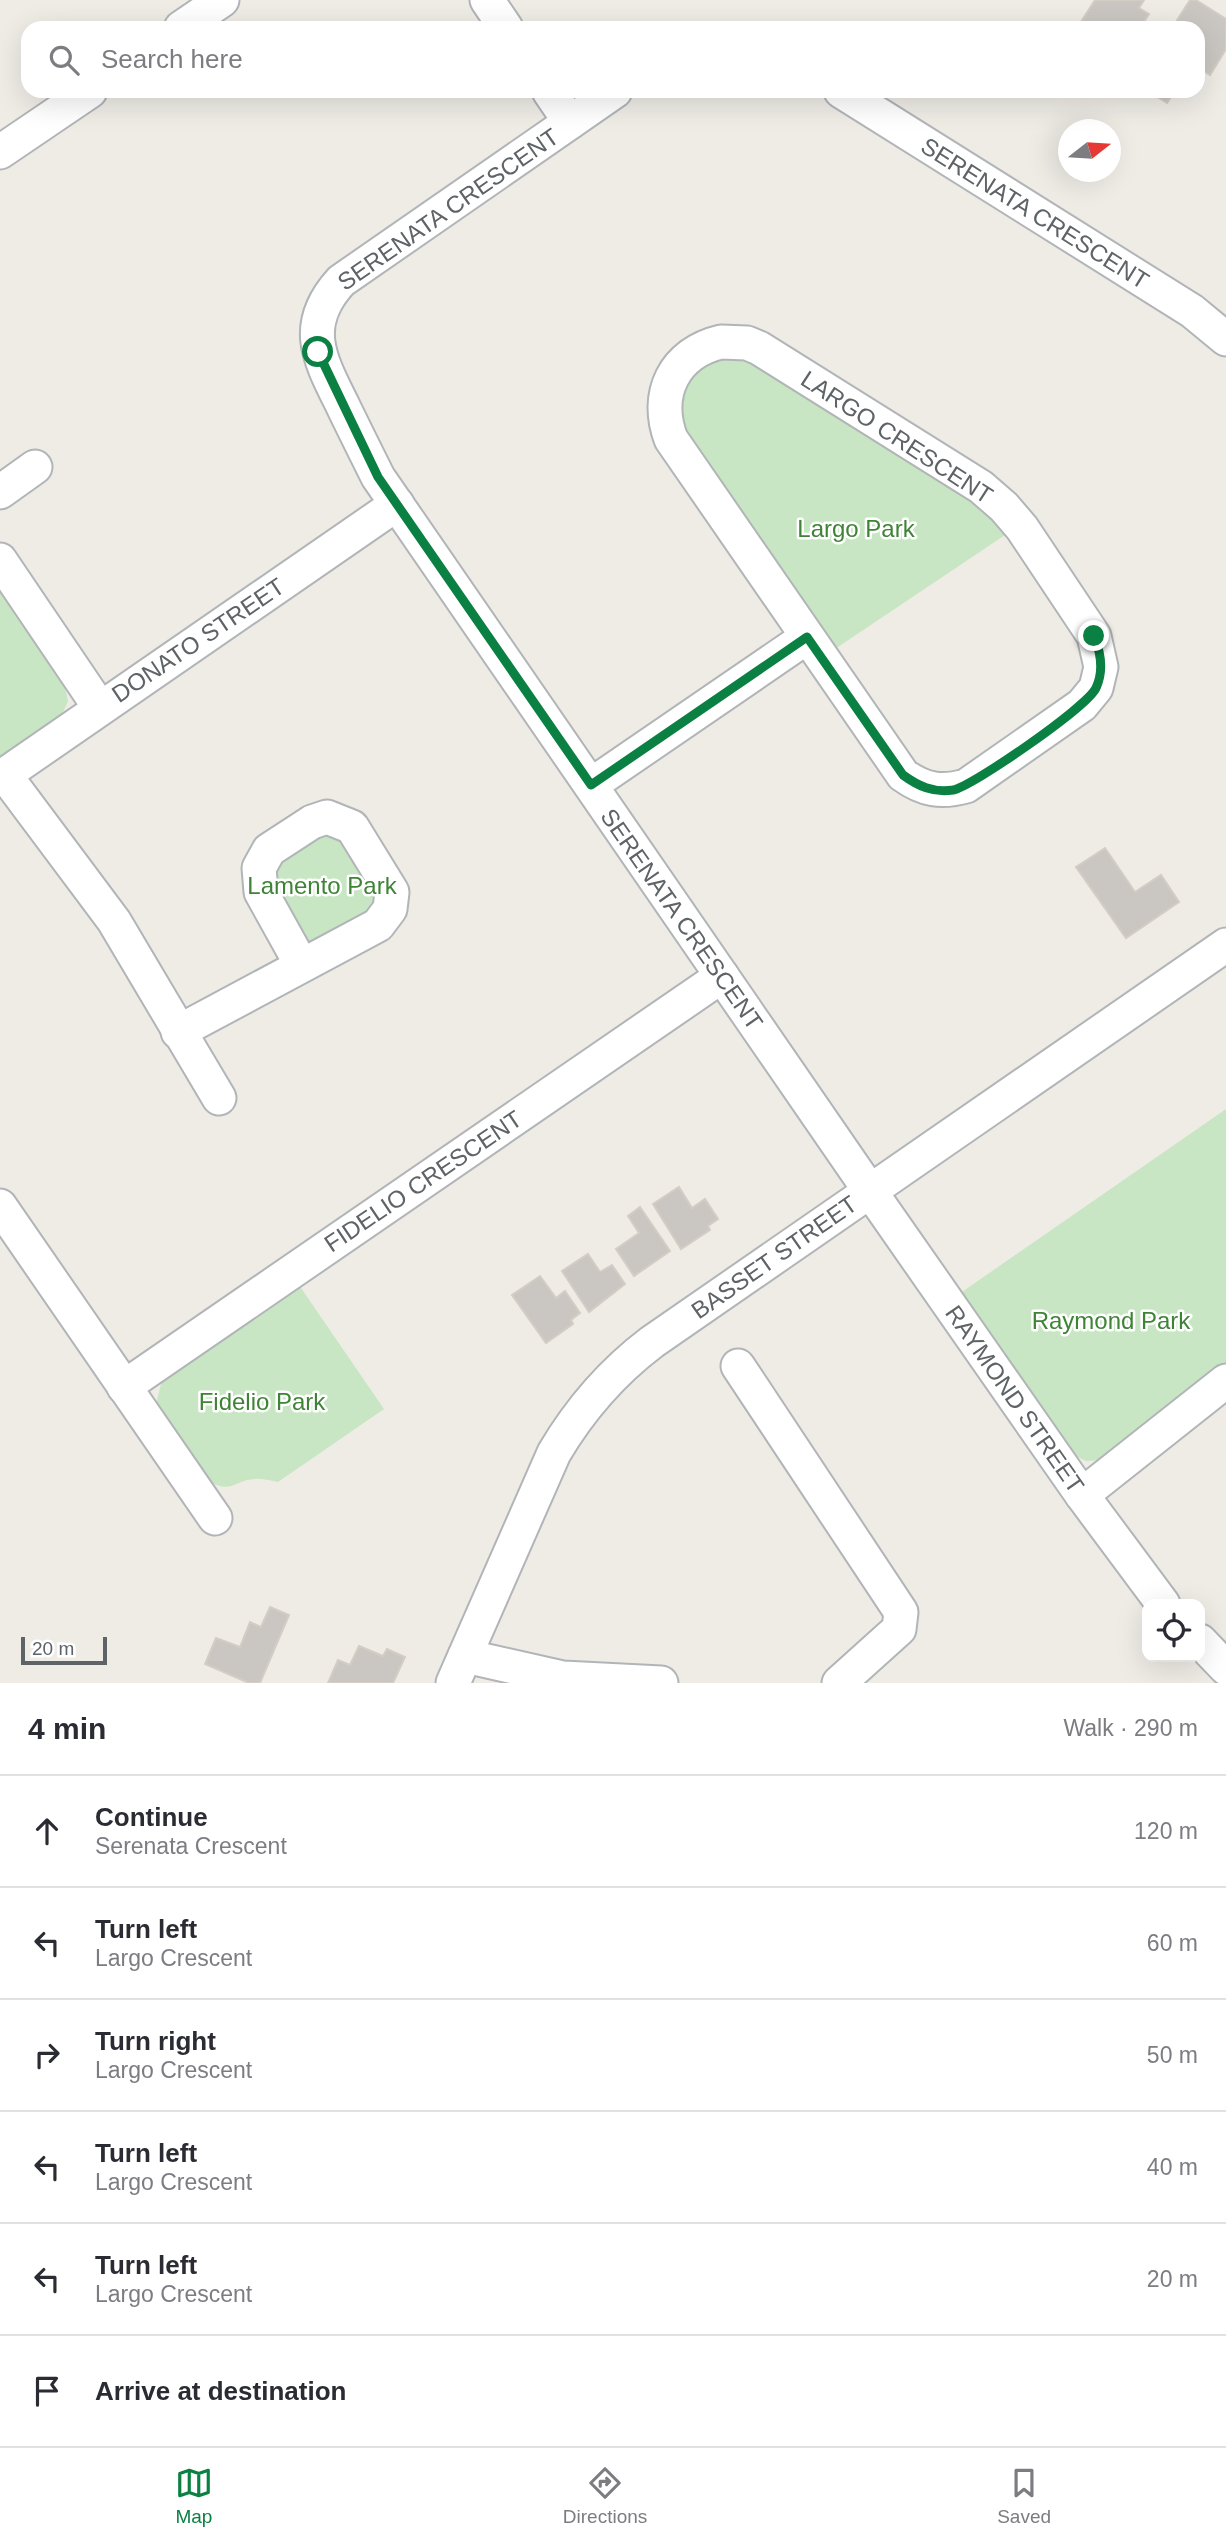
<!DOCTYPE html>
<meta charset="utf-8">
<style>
:root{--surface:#fff;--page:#f7f7f7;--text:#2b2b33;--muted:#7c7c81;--line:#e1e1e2;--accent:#0b8043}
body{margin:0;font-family:Helvetica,sans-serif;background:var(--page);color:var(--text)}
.controls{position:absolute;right:21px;bottom:21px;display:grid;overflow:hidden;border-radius:14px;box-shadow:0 7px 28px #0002}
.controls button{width:63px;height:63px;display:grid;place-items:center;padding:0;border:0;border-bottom:2px solid var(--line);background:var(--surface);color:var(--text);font:35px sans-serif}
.compass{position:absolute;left:1058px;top:119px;width:63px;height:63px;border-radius:50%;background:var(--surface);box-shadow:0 7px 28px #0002;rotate:73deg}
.scale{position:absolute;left:21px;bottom:18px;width:86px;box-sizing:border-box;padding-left:7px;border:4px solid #5d6366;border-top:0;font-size:19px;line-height:24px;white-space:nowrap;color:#5d6366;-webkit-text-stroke:5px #fff;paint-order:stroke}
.stop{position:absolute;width:21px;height:21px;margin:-16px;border:5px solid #0b8043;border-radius:50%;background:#fff}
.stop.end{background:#0b8043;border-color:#fff;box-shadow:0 2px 7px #0008}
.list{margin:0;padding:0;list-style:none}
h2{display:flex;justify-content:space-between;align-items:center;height:91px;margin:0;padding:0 28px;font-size:30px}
h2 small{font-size:23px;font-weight:400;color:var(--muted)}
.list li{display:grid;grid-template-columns:46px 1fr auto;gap:21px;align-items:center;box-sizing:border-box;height:112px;padding:0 28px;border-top:2px solid var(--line)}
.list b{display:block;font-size:26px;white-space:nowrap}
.list p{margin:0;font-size:23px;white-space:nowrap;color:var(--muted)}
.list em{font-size:23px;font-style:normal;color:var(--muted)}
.icon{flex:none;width:38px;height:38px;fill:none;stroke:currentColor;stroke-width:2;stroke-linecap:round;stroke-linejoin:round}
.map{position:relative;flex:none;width:1226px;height:1683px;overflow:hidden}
.search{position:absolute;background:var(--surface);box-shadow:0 7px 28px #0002;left:21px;right:21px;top:21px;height:77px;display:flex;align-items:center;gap:18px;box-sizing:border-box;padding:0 24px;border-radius:21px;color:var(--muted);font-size:26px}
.sheet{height:763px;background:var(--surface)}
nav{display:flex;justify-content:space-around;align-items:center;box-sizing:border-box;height:98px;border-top:2px solid var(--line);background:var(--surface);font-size:19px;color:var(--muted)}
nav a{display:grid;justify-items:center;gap:4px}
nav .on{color:var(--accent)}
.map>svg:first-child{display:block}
.green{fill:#c8e6c3}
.building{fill:#cac7c3;stroke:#d4cdc4;stroke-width:2}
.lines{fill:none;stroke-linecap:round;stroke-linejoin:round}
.minor-casing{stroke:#b1b5b8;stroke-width:37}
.minor{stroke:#fff;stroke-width:33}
.route{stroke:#0b8043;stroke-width:9}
.labels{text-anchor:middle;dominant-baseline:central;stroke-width:5;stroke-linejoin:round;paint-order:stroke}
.street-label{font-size:24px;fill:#5d6366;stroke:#fff}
.park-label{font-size:24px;fill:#3f8436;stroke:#fff}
</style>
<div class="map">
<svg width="1226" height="1683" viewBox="0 0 1226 1683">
<rect width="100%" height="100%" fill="#efece6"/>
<!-- green -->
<g class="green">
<path d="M722,355L748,357L977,499L1008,533L832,651L678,422L686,378Z"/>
<path d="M0,586L63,679L68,701L60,719L0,761Z"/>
<path d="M335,828L383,904L321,944H305L269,888V864Z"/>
<path d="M1226,1109V1367L1102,1460L1086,1461L1072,1454L959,1294Z"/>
<path d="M299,1285L384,1409L278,1482C271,1481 262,1478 255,1479C233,1480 232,1496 205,1479L156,1404L162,1380Z"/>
</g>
<!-- building -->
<g class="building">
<path d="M1095,0H1144L1139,8L1149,14L1140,28L1123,25L1121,28H1077Z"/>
<path d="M1190,0H1196L1226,19V49L1210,75L1198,67V28H1172Z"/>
<path d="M1148,91H1175L1167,103Z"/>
<path d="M1105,848L1135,892L1161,875L1179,902L1126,938L1076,867Z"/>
<path d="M679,1187L692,1208L705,1199L718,1219L708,1226L710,1230L681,1249L653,1204Z"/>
<path d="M640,1207L670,1251L634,1276L616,1249L639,1233L628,1216Z"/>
<path d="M588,1254L600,1272L612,1265L625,1284L589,1312L562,1271Z"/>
<path d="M540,1276L556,1298L565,1291L580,1313L571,1320L573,1324L546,1343L512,1295Z"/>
<path d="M270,1607L289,1615L260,1683H249L205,1664L216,1638L240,1647L250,1622L261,1627Z"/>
<path d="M359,1646L383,1656L387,1649L405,1657L393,1683H328L338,1660L350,1665Z"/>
</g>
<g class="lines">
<defs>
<g id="minor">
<path d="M487,0L506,28"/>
<path d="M181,28L222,0"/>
<path d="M549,91L570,122"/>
<path d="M615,91L341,281C301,325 319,358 342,404C354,429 366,453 378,477L870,1191L1082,1495L1163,1604"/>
<path d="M841,91L1192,311L1226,339"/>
<path d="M0,152L90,91"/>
<path d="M721,342L747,343L759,348L981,487L1004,507L1022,528L1094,636L1101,667L1096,688L1082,705L966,786C941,793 924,790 903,775L671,439C654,394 674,353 721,342Z"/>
<path d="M0,492L35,467"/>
<path d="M0,560L100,708"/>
<path d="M5,775L114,921L219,1098"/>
<path d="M0,778L397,504"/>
<path d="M591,785L807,637"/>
<path d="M178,1032L378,925L390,909L392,892L352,827L327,817L312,822L269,850L259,868L261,892L301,964"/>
<path d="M0,1206L215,1518"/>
<path d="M738,1366L901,1612L899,1629L839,1683"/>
<path d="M124,1387L722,976"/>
<path d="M1082,1495L1226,1381"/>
<path d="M1200,1641L1226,1668"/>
<path d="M465,1656L563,1678L661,1683"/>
<path d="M453,1683L554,1453C580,1409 611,1373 652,1342L1226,945"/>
</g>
</defs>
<!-- minor casing -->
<use href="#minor" class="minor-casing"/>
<!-- minor -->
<use href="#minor" class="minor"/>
</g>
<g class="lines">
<!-- route -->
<path class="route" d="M318,352L378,477L591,785L807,637L903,775C918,786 933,793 953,790C973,786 1087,707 1096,688C1104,671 1101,653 1094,636"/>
</g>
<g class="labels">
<!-- street labels -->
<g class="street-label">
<text transform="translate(448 209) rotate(-35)">SERENATA CRESCENT</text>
<text transform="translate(1035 213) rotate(32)">SERENATA CRESCENT</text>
<text transform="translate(897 437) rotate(33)">LARGO CRESCENT</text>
<text transform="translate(198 640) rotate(-34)">DONATO STREET</text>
<text transform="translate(682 919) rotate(55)">SERENATA CRESCENT</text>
<text transform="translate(423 1181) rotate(-34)">FIDELIO CRESCENT</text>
<text transform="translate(774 1257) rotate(-35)">BASSET STREET</text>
<text transform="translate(1015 1399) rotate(55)">RAYMOND STREET</text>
</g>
<!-- park labels -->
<g class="park-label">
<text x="856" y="528">Largo Park</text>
<text x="322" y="885">Lamento Park</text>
<text x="1111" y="1320">Raymond Park</text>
<text x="262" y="1401">Fidelio Park</text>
</g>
</g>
</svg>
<div class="controls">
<button><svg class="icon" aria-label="locate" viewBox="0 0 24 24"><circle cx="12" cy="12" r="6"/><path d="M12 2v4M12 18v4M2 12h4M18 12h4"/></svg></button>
</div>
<svg class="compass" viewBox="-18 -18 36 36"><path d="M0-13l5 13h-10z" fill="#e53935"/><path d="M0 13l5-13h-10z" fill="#7c7c81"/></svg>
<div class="scale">20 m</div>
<div class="stop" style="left:318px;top:352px"></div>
<div class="stop end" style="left:1094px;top:636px"></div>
<div class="search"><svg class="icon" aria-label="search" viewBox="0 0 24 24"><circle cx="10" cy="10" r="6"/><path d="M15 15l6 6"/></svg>Search here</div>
</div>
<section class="sheet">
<h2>4 min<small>Walk · 290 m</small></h2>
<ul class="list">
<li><svg class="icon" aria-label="ahead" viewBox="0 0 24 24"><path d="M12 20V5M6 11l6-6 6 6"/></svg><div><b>Continue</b><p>Serenata Crescent</p></div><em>120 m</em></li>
<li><svg class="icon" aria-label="left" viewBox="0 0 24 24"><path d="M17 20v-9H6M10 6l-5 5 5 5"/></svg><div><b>Turn left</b><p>Largo Crescent</p></div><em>60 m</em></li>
<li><svg class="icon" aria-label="right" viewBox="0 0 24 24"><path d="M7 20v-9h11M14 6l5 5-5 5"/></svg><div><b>Turn right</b><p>Largo Crescent</p></div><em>50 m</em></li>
<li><svg class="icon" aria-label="left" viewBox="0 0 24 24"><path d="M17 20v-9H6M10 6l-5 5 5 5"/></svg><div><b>Turn left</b><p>Largo Crescent</p></div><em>40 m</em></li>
<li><svg class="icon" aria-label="left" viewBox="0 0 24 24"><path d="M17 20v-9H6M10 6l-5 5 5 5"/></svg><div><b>Turn left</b><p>Largo Crescent</p></div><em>20 m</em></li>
<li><svg class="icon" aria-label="arrive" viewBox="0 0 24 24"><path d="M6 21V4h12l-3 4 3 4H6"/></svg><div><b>Arrive at destination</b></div></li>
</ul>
</section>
<nav>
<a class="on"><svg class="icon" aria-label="map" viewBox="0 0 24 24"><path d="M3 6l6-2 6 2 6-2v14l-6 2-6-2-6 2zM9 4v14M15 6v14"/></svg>Map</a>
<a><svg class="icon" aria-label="directions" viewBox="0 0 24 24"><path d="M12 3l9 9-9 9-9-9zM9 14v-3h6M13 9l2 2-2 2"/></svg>Directions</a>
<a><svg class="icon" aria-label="saved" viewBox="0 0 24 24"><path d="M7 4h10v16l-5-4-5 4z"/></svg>Saved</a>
</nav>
